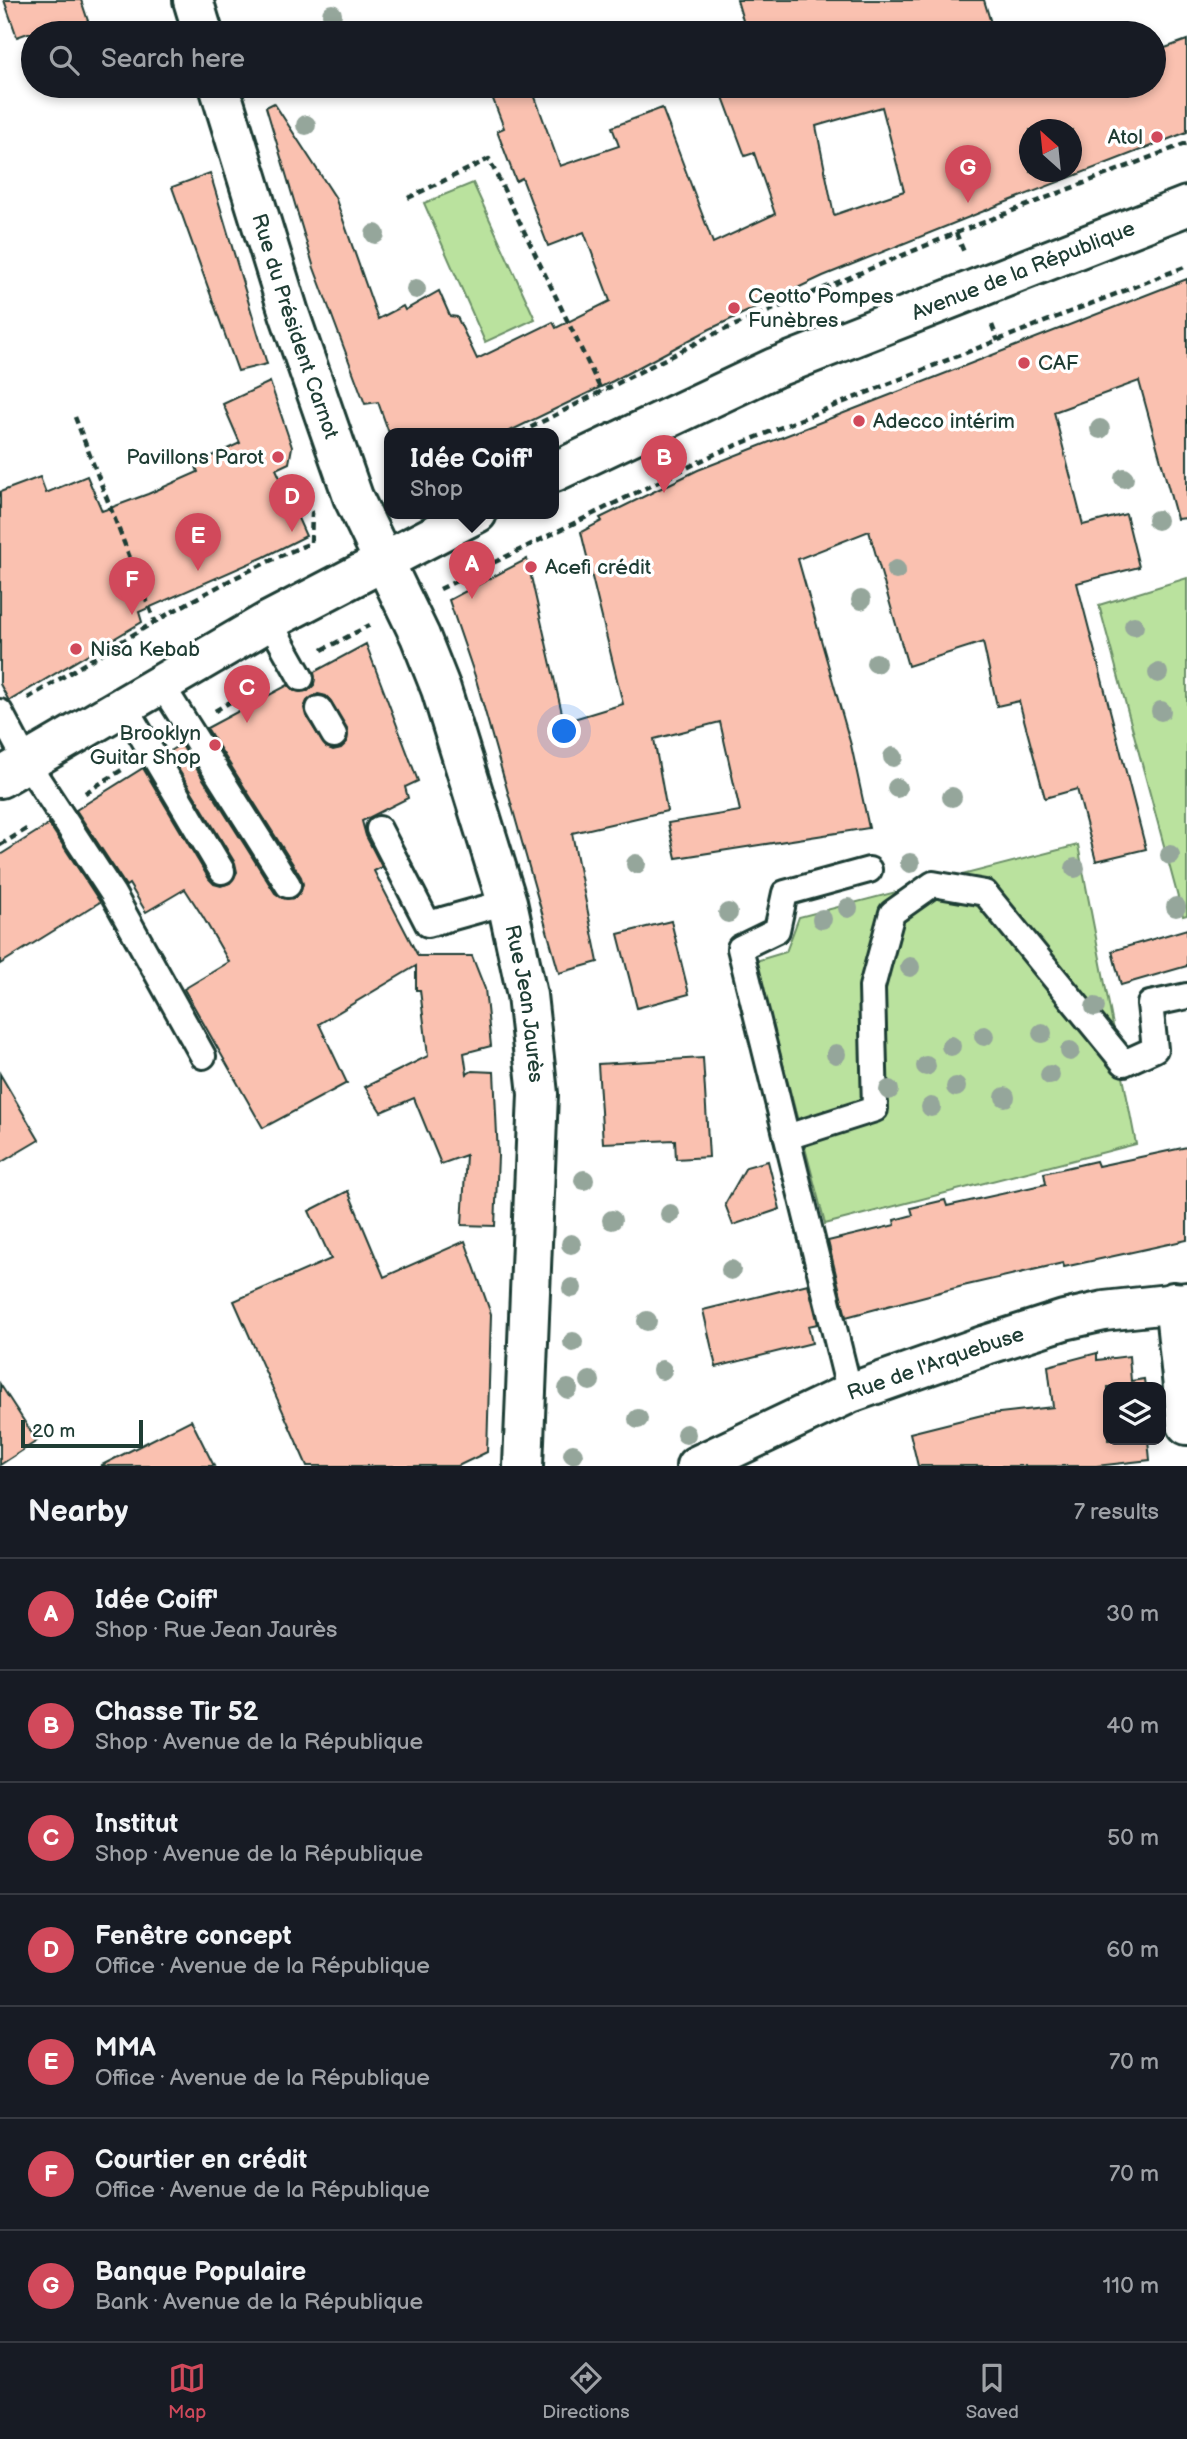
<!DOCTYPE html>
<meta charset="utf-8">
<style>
:root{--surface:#171b24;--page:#242831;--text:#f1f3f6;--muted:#9ea1a6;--line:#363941;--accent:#d1495b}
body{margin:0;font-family:"Balsamiq Sans",sans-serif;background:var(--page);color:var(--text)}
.controls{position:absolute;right:21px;bottom:21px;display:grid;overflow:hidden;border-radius:14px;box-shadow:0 4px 10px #0003}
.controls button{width:63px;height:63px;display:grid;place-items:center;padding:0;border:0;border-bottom:2px solid var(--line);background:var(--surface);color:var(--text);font:35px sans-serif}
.compass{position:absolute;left:1019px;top:119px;width:63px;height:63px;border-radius:50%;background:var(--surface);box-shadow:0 4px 10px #0003;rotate:333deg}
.scale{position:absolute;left:21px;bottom:18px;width:122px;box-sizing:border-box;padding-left:7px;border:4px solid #1f3d34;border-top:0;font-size:19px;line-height:24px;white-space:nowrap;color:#1f3d34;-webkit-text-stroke:5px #fff;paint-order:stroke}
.you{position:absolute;left:565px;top:732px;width:24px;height:24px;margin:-18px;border:5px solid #fff;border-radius:50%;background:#1a73e8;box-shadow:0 0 0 10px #1a73e833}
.badge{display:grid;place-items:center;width:46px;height:46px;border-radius:50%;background:var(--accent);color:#fff;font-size:23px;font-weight:700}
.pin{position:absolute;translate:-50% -58px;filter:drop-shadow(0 2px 4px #0008)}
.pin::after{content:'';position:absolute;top:37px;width:24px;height:21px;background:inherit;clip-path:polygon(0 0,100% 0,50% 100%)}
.popup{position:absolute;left:384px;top:428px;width:175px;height:91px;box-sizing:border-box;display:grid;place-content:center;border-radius:14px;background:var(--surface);filter:drop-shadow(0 2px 5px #0005);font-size:23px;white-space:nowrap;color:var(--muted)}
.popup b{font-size:26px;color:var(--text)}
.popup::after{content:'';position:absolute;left:50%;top:100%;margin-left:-14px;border:14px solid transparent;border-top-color:var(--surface)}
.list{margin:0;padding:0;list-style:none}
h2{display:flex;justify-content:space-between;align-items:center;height:91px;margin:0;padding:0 28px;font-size:30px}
h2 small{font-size:23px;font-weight:400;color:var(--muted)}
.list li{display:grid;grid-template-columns:46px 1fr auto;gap:21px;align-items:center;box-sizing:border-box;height:112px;padding:0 28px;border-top:2px solid var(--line)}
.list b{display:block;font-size:26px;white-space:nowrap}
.list p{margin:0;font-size:23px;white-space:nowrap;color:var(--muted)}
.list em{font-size:23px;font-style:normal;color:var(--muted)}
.icon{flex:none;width:38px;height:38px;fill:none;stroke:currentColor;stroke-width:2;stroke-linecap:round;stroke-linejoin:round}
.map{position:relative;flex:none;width:1187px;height:1466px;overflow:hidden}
.search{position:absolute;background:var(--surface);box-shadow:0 4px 10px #0003;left:21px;right:21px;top:21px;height:77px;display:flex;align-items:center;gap:18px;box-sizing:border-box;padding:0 24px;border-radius:38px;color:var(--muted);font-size:26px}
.sheet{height:875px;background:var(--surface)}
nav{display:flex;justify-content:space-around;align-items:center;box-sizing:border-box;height:98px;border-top:2px solid var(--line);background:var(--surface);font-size:19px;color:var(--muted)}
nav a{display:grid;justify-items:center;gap:4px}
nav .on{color:var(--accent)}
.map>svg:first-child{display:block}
.green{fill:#bae29e;stroke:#6c9069;stroke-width:2}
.building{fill:#fac1b0;stroke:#1f3d34;stroke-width:2;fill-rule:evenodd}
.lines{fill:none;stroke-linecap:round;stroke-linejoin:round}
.service-casing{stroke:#1f3d34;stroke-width:30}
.minor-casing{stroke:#1f3d34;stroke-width:44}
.secondary-casing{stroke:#1f3d34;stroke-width:44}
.path{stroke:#1f3d34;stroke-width:4.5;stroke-dasharray:7 5;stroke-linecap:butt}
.service{stroke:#fff;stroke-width:24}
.minor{stroke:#fff;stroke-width:38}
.secondary{stroke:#fff;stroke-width:38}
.tree{fill:#95a69b}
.poi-dot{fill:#d1495b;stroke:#fff;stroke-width:2.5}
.labels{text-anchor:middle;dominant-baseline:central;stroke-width:7;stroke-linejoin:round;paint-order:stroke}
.poi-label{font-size:21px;fill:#1f3d34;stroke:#fff;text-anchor:start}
.street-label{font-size:21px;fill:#1f3d34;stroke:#fff}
</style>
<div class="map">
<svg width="1187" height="1466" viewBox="0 0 1187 1466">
<rect width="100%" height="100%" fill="#fff"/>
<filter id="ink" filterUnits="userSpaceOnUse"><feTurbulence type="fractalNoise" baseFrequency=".0143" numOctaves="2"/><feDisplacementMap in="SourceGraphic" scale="14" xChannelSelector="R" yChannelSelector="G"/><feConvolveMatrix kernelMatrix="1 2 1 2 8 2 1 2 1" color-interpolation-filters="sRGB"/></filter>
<g filter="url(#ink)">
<!-- green -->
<g class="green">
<path d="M473,183L535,319L485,342L424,203Z"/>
<path d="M1187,578V915L1183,916L1099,605Z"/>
<path d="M1078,845L1136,1144L825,1224L756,961L786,952L799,917Z"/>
</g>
<!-- building -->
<g class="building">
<path d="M4,0H81L92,33H28L17,37Z"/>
<path d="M737,0H984L994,33H716L744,24Z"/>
<path d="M1187,40V132L1004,203L823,276L710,329L613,381L506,433H389L378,402L365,404L314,268L266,107L274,103L335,197L378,319L403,306L405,310L439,291L450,316L457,317L477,359L553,322L556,328L610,301L584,232L548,246L522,178L516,181L497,131L504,128L488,86H531L560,166L619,146L612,127L662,108L713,243L775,214L754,153L745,156L719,86H1154V52ZM882,107L904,191L834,215L816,126ZM1030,130H1072V172H1030Z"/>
<path d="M210,173L267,364L238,371L172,187Z"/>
<path d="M1187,279V518L1177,519L1139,381L1054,412L1083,525L1126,514L1139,567L1077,583L1146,849L1096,861L1077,789L1045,798L1019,701L997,706L983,642L908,666L869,531L798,559L851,745L869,828L676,858L668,823L740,811L720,722L654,739L667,811L572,833L598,962L559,973L475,676L449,600L527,559L564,722L623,704L581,532L602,521L600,518L698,470Z"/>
<path d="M270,382L292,447L289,463L276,469L306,536L264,557L139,612L142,622L9,701L0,684V492L40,477L46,493L87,476L102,511L148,494L198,472L195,464L240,443L223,404Z"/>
<path d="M366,644L418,781L405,787L408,798L362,821L366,836L382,867L374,871L418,956H472L485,989L491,1046L464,1053L467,1074L472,1071L494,1072L498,1156L495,1226L462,1225L466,1155L441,1164L414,1098L381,1112L365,1087L428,1056L420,990H416V966L319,1024L347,1083L263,1128L184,989L229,962L203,917L185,889L146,912L129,884L126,886L76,810L143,768L209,879L214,884L221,886L230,883L237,872L235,863L168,752L181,744L275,893L282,898H295L301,891L303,884L301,877L207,728L288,685L294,691H308L314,685V672ZM318,694L326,696L331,701L347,728V742L341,748L333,750L326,747L306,716L304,708L307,701Z"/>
<path d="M49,824L100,902L0,964V855Z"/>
<path d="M671,921L689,994L637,1008L618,934Z"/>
<path d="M1187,929V966L1121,985L1112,951Z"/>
<path d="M703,1058L709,1157L676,1159L675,1140L603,1143L598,1064Z"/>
<path d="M0,1074L39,1140L0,1163Z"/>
<path d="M1187,1147V1240L1064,1267L1063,1263L963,1286L846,1317L828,1241L895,1225L894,1220L913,1215L911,1208L945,1200L947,1206L1046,1184L1044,1173L1096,1161L1098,1166Z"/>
<path d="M768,1161L780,1209L733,1225L725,1204L746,1167Z"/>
<path d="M348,1191L384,1277L465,1241L491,1314L487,1452L458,1466H307L234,1301L331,1259L309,1211Z"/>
<path d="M808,1284L818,1324L808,1326L812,1343L716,1367L703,1310Z"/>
<path d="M1097,1353V1360L1129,1356L1131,1381L1144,1379L1145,1387H1108V1440H1148L1150,1460L1096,1466H918L910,1433L982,1415L1053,1407L1048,1366Z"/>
<path d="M0,1384L37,1441L0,1465Z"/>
<path d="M191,1420L214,1466H100Z"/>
</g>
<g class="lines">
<defs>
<g id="service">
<path d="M269,621L301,678"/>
<path d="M161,684L288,885"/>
<path d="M124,706L222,871"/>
<path d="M319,709L334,735"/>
<path d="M0,712L27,763L113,894L203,1056"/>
<path d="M379,829L428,924L507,902"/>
<path d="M787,1137L875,1109L872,987L892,913L933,884L985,893L1124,1063L1155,1049L1150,1004L1187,996"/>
<path d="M850,1393L740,948L777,930L785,893L869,870"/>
</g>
<g id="minor">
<path d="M1174,1302L1187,1425"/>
<path id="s1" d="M696,1466L850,1393L986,1345L1064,1320L1104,1311L1187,1302"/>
</g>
<g id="secondary">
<path d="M193,0L203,33"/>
<path id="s2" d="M219,86L289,313L353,497L420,636L441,689L507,902L527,995L538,1094L523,1466"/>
<path id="s3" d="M554,472L774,368L1187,206"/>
<path d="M0,778L269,621L477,513"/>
</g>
</defs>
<!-- service casing -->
<use href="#service" class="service-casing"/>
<!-- minor casing -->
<use href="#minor" class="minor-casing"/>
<!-- secondary casing -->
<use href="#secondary" class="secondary-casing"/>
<!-- path -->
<g class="path">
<path d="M408,198L489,159L602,392"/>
<path d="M956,233L964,252"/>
<path d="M992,325L998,341"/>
<path d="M75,417L155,622"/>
<path d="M520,433L714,334L956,233L1187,143"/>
<path d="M440,589L715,454L955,357L1187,266"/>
<path d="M322,650L370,625"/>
<path d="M28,698C120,643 212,583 311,543L312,513L317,511"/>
<path d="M215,711L265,681"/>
<path d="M85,793L125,768"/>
<path d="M0,845L30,827"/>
</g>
<!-- service -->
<use href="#service" class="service"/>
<!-- minor -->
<use href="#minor" class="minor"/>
<!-- secondary -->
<use href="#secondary" class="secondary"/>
</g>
<!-- trees -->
<g class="tree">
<circle cx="332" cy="14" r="10"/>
<circle cx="306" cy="125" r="10"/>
<circle cx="375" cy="234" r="10"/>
<circle cx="416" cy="289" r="10"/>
<circle cx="1100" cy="429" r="10"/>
<circle cx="1124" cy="478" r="10"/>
<circle cx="1157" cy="520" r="10"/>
<circle cx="896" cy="570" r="10"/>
<circle cx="861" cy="600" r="10"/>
<circle cx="1134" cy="626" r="10"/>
<circle cx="876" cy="663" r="10"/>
<circle cx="1158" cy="673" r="10"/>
<circle cx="1161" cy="711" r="10"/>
<circle cx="893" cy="757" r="10"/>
<circle cx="897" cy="788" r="10"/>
<circle cx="952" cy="797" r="10"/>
<circle cx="1170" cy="855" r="10"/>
<circle cx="910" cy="863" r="10"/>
<circle cx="636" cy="864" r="10"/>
<circle cx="1075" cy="868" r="10"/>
<circle cx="1176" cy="907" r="10"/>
<circle cx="848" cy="908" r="10"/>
<circle cx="728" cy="913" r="10"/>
<circle cx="822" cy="919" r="10"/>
<circle cx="910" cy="967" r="10"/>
<circle cx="1095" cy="1007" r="10"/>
<circle cx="1042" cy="1033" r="10"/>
<circle cx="984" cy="1036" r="10"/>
<circle cx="951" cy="1046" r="10"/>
<circle cx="1070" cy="1051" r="10"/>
<circle cx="836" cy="1054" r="10"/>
<circle cx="926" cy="1066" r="10"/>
<circle cx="1050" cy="1075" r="10"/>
<circle cx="956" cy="1087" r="10"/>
<circle cx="889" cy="1090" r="10"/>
<circle cx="1005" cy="1097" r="10"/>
<circle cx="931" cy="1107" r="10"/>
<circle cx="584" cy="1180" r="10"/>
<circle cx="670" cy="1214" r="10"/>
<circle cx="612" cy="1220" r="10"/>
<circle cx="571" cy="1244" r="10"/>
<circle cx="731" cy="1270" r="10"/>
<circle cx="572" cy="1288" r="10"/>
<circle cx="647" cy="1321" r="10"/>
<circle cx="573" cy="1342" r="10"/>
<circle cx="662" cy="1370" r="10"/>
<circle cx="590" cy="1381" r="10"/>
<circle cx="568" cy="1389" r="10"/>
<circle cx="638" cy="1419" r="10"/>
<circle cx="686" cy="1434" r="10"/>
<circle cx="573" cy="1454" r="10"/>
</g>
</g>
<!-- markers -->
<g class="poi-dot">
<circle cx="1157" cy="137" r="7"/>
<circle cx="734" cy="308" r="7"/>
<circle cx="1024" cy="363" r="7"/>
<circle cx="859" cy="421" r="7"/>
<circle cx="278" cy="457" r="7"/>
<circle cx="531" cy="567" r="7"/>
<circle cx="76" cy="649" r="7"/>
<circle cx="215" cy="745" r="7"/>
</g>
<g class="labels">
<!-- poi labels -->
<g class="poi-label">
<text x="1143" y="137" text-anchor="end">Atol</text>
<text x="748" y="296">Ceotto Pompes<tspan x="748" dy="24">Funèbres</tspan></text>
<text x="1038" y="363">CAF</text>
<text x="873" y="421">Adecco intérim</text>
<text x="264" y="457" text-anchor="end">Pavillons Parot</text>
<text x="545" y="567">Acefi crédit</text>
<text x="90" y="649">Nisa Kebab</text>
<text x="201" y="733" text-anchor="end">Brooklyn<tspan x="201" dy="24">Guitar Shop</tspan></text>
</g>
<!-- street labels -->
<g class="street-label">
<text stroke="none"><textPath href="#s3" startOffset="511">Avenue de la République</textPath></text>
<text stroke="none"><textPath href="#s2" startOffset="252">Rue du Président Carnot</textPath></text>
<text stroke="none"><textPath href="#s2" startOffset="970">Rue Jean Jaurès</textPath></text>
<text stroke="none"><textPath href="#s1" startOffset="261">Rue de l'Arquebuse</textPath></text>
</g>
</g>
</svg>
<div class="controls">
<button><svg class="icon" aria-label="layers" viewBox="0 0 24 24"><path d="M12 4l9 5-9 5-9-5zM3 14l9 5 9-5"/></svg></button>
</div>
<svg class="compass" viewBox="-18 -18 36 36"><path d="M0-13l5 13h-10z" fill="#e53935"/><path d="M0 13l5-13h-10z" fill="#9ea1a6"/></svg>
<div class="scale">20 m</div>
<div class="you"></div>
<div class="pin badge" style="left:472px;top:599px">A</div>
<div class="popup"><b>Idée Coiff'</b>Shop</div>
<div class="pin badge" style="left:664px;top:493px">B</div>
<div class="pin badge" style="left:247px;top:723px">C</div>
<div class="pin badge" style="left:292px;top:532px">D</div>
<div class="pin badge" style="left:198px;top:571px">E</div>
<div class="pin badge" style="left:132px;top:615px">F</div>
<div class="pin badge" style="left:968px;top:203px">G</div>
<div class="search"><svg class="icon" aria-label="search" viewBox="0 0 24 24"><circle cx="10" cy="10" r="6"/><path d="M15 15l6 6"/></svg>Search here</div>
</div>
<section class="sheet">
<h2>Nearby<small>7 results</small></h2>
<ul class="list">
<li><span class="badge">A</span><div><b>Idée Coiff'</b><p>Shop · Rue Jean Jaurès</p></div><em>30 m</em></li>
<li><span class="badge">B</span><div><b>Chasse Tir 52</b><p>Shop · Avenue de la République</p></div><em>40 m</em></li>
<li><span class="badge">C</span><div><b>Institut</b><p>Shop · Avenue de la République</p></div><em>50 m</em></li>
<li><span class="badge">D</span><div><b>Fenêtre concept</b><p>Office · Avenue de la République</p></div><em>60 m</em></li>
<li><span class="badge">E</span><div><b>MMA</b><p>Office · Avenue de la République</p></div><em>70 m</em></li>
<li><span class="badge">F</span><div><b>Courtier en crédit</b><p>Office · Avenue de la République</p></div><em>70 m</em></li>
<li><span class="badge">G</span><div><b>Banque Populaire</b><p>Bank · Avenue de la République</p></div><em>110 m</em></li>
</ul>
</section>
<nav>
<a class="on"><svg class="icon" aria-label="map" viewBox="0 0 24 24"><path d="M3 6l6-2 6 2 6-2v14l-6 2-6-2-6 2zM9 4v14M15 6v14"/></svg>Map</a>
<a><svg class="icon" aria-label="directions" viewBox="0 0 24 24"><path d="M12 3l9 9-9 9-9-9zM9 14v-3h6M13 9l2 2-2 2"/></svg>Directions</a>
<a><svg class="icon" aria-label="saved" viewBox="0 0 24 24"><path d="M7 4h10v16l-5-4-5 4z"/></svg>Saved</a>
</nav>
